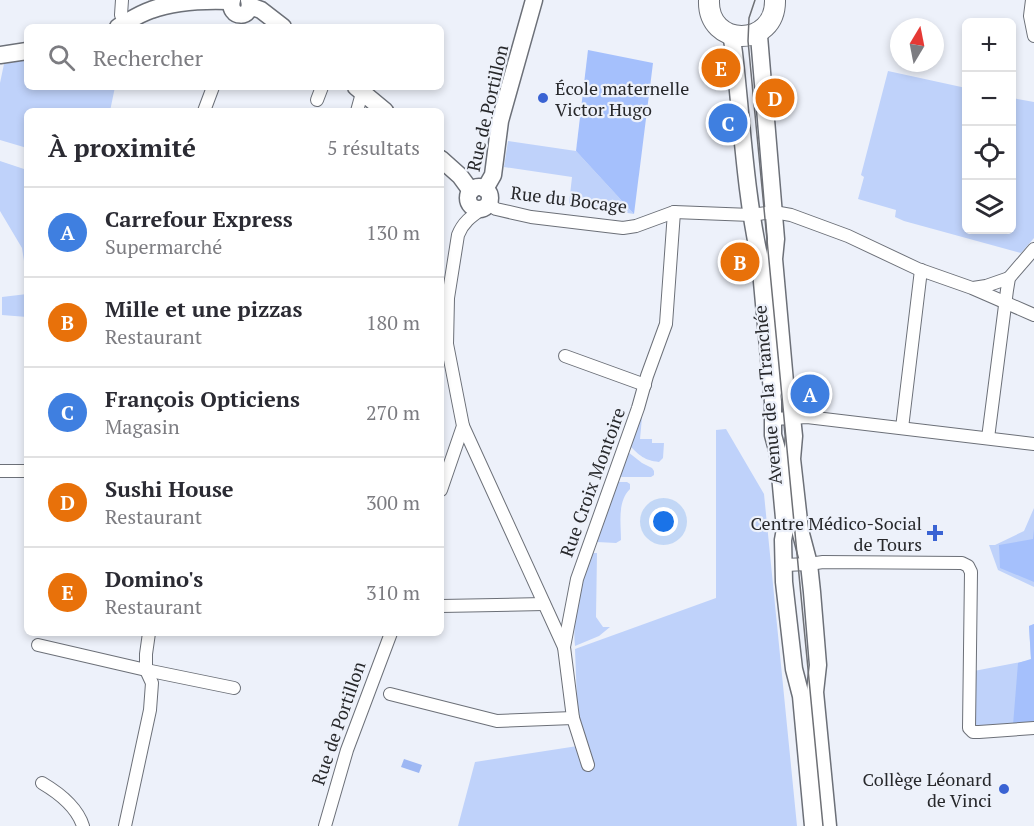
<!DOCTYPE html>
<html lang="fr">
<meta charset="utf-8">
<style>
:root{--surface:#fff;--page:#f7f7f7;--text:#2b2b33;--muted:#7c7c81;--line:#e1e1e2;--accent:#ea580c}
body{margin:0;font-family:"PT Serif",serif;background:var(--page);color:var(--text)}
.controls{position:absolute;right:18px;top:18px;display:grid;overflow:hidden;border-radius:9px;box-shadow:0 3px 9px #0003}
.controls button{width:54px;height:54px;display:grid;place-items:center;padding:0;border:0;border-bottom:2px solid var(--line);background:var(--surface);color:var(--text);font:30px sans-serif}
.compass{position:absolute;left:890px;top:18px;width:54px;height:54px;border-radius:50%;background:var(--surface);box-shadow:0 3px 9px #0003;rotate:10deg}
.you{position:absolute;left:664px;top:522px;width:21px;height:21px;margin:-15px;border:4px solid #fff;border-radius:50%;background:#1a73e8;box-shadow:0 0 0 9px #1a73e833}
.badge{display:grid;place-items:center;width:39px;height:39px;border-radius:50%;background:var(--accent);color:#fff;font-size:20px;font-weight:700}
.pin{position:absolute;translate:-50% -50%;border:3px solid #fff;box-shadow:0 2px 6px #0006}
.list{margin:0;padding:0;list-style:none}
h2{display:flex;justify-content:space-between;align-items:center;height:78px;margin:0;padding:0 24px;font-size:26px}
h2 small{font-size:20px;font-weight:400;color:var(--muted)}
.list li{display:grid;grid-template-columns:39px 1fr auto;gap:18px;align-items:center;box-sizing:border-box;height:90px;padding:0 24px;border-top:2px solid var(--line)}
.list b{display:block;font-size:22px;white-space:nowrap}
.list p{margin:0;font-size:20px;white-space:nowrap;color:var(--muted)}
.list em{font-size:20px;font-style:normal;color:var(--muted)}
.icon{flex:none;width:33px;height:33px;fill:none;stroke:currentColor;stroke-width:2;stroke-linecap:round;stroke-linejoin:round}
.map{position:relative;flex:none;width:1034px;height:826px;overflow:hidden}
.search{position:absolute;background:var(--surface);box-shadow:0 3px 9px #0003;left:24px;top:24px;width:420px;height:66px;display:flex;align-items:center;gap:15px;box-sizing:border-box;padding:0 21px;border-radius:9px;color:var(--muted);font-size:22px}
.panel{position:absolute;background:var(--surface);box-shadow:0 3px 9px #0003;left:24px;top:108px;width:420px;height:528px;border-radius:9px}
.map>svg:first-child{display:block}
.green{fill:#bfd2fa}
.forest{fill:#a5c0fc}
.water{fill:#9db7f3}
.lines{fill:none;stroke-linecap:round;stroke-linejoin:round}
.street-casing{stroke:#6c7078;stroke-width:14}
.secondary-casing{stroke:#6c7078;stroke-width:19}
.primary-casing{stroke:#6c7078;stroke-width:22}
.street{stroke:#fff;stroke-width:12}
.secondary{stroke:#fff;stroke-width:16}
.primary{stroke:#fff;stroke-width:20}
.tram{stroke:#6e7075;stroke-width:1.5}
.poi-dot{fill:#3a63d3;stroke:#edf1fa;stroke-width:2}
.labels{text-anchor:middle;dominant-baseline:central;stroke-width:4.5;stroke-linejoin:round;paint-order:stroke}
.poi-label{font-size:18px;fill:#27282b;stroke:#edf1fa;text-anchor:end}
.street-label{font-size:18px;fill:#27282b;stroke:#edf1fa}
</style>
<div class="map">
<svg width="1034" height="826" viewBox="0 0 1034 826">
<rect width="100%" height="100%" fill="#edf1fa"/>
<!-- green -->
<g class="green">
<path d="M27,60V87H115L110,111H27V148L0,140V83L4,64Z"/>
<path d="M888,71L966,88V230H1012V98L1034,102V238L1021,253L904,221L895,217L896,210L858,199L864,177L861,175Z"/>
<path d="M508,141L576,151L634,214L569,204L572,177L504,167Z"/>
<path d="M0,161L27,170V280L22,248L0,211Z"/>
<path d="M27,294V317L2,315V297Z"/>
<path d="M640,416L642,417L640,439H652V443H664L663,458L659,462C644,460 640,456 629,445Z"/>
<path d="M726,429L764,494L797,826H458L475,762L584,745L577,701L575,649L716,598V430Z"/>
<path d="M628,452L642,463L652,468L654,471V475L651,477H622L619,476Z"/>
<path d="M617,482H627L630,484V489C617,502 621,523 621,540L616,543L597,542L595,540Z"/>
<path d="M1034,508V587L998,570L989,545H995L1024,531Z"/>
<path d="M591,553H597L596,617L603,627H610L599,636L575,646C572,614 582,583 591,553Z"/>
<path d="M1034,624V723L977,728L974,724V671L1031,660L1029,626Z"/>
</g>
<!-- forest -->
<g class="forest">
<path d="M588,50L653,63L634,214L576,151Z"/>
<path d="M1034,529V582L1000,568L999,545L1033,539Z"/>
<path d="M1034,624V723L1013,725L1018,663L1031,659L1029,626Z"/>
</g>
<!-- water -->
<path class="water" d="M404,759L422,765L419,773L401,767Z"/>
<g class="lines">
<defs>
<g id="street">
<path d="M122,0L121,15L125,23"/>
<path d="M1032,0L1030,16L1034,36"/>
<path d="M317,100L322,87"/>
<path d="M204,111L213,87"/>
<path d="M357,111L362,93"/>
<path d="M489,204L496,209L531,217L623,228L636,226L674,212L751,215L774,212L791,215L848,236L918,269L972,288L1034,315"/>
<path d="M973,288L986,286L1009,278"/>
<path d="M565,356L645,385"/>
<path d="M774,419L807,417L1034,444"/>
<path d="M463,426L564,647"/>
<path d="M902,428L921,270"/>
<path d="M988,438L1007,290L1009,278L1034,249"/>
<path d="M0,471H27"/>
<path d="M441,490L463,426L447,344L448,298L458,235C463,222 472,216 482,209"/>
<path d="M784,565L809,564L823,562L962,563L968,566L971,572L969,728L973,732H979L1034,728"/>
<path d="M441,606L544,604"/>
<path d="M38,645L146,670L234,688"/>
<path d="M390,694L497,721L573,718"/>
<path d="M588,765L573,718L564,647L577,579L638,408L647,376L666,324L674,212"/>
<path d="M42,783C59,793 77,807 83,826"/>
<path d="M125,826L150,710L152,683L146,670V654L149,633"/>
<path d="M325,826L347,750L391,633"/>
</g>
<g id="secondary">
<path d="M232,0C227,19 254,20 249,0"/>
<path d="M250,6L261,10L283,27"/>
<path d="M118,27C129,21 139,14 151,10C175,1 206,0 231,1"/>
<path d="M761,30L759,36L761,60L776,239L774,259L785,382L790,398L794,436L792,459L800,530L809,564L812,592L818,665L815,692L828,826"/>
<path d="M729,34L732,39L734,53C742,122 745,192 760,260L773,402V435L778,453L785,529L783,540L784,582L794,669L801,696L813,826"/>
<path d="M0,55L27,51"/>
<path d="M356,87L385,111"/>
<path d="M441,159L460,176L471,191"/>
<circle cx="479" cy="198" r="11"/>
<path d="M485,189L493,175L500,121L534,0"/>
</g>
<path id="primary" d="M709,0C707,48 776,48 775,0"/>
</defs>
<!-- street casing -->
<use href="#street" class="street-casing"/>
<!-- secondary casing -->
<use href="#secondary" class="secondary-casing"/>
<!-- primary casing -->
<use href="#primary" class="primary-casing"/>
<!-- street -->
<use href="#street" class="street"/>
<!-- secondary -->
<use href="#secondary" class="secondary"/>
<!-- primary -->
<use href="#primary" class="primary"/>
<!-- tram -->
<path class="tram" d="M755,0L749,18L748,41L823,826"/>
</g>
<!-- markers -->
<g class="poi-dot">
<circle cx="543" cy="98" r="6"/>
<path d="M932 524h6v6h6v6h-6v6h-6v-6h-6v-6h6z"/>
<circle cx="1004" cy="789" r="6"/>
</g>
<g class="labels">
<!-- poi labels -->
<g class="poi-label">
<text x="555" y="88" text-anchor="start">École maternelle<tspan x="555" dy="21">Victor Hugo</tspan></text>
<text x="922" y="523">Centre Médico-Social<tspan x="922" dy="21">de Tours</tspan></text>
<text x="992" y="779">Collège Léonard<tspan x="992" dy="21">de Vinci</tspan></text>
</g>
<!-- street labels -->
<g class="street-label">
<text transform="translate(487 108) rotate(-77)">Rue de Portillon</text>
<text transform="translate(569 199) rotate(7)">Rue du Bocage</text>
<text transform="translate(767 395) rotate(-95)">Avenue de la Tranchée</text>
<text transform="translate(592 482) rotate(-70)">Rue Croix Montoire</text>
<text transform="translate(338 723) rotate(-71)">Rue de Portillon</text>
</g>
</g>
</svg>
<div class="controls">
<button>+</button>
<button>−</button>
<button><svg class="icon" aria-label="locate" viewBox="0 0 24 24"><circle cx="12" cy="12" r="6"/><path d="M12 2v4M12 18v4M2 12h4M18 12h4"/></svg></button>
<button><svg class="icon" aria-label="layers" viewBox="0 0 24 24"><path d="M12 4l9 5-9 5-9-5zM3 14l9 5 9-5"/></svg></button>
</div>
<svg class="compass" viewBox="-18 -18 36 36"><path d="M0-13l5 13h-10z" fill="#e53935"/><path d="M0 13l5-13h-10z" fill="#7c7c81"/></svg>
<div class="you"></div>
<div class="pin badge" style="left:810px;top:394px;background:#3f7fe0">A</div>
<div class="pin badge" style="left:740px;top:262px;background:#e8710a">B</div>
<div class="pin badge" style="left:728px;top:123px;background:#3f7fe0">C</div>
<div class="pin badge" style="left:775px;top:98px;background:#e8710a">D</div>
<div class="pin badge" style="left:721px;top:68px;background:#e8710a">E</div>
<div class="search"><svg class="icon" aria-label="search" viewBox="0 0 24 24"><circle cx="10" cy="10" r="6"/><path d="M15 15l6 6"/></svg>Rechercher</div>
<section class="panel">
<h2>À proximité<small>5 résultats</small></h2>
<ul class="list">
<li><span class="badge" style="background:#3f7fe0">A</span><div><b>Carrefour Express</b><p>Supermarché</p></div><em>130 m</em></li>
<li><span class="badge" style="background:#e8710a">B</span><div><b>Mille et une pizzas</b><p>Restaurant</p></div><em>180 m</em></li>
<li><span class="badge" style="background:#3f7fe0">C</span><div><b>François Opticiens</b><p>Magasin</p></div><em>270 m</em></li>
<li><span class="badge" style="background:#e8710a">D</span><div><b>Sushi House</b><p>Restaurant</p></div><em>300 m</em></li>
<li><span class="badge" style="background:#e8710a">E</span><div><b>Domino's</b><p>Restaurant</p></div><em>310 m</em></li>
</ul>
</section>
</div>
